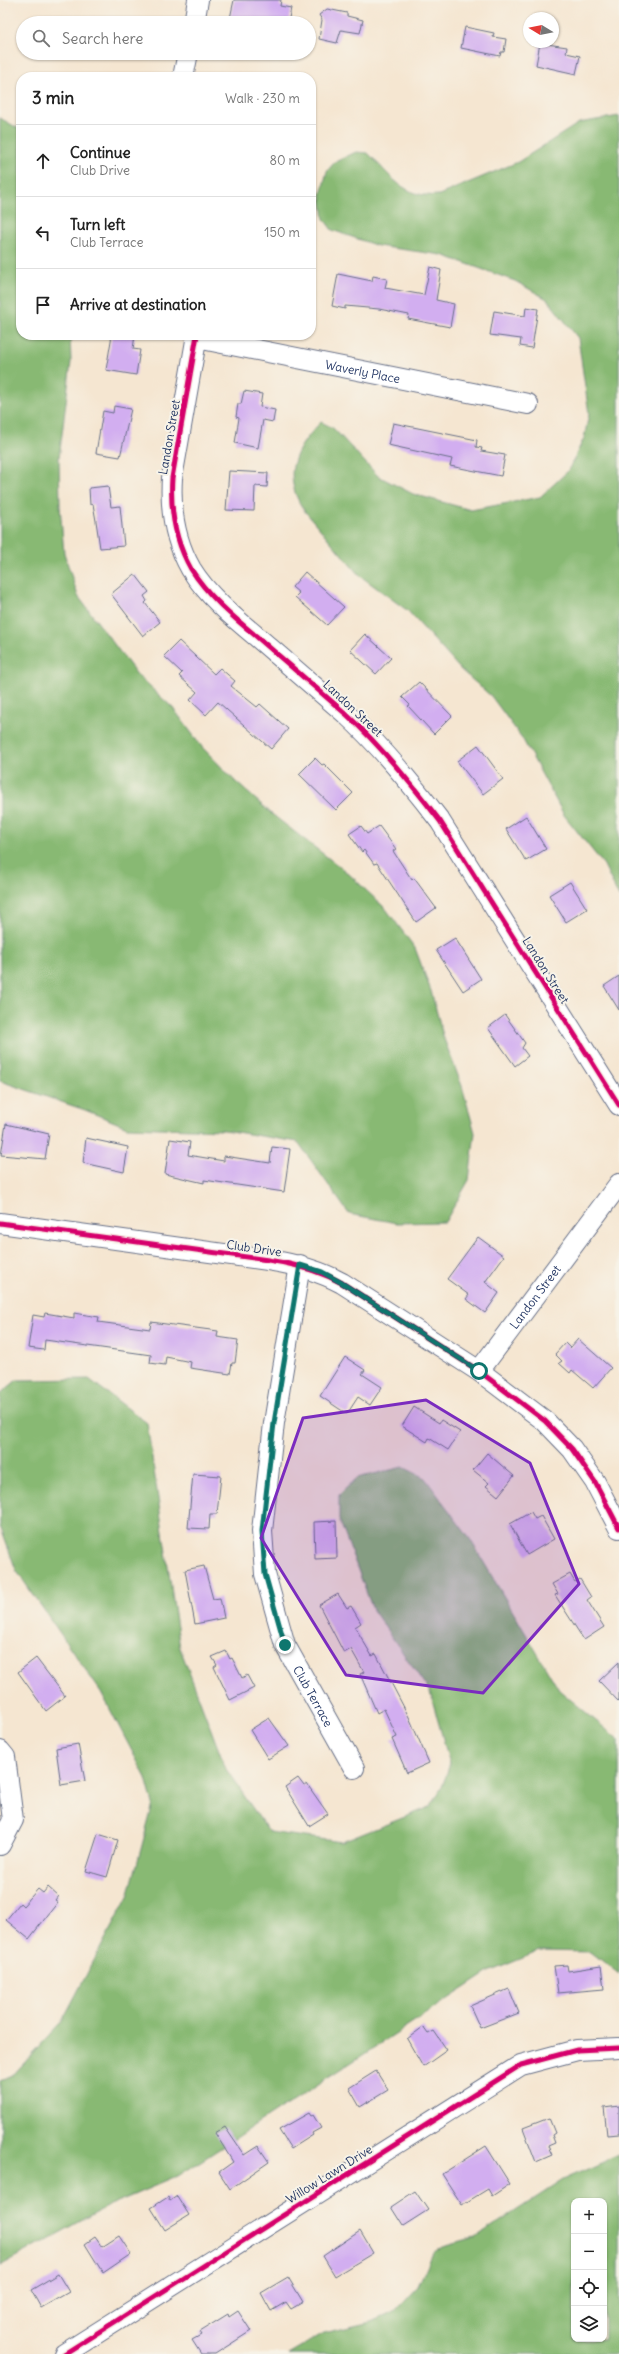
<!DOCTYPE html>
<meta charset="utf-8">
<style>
:root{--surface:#fff;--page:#f2f2f2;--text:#222;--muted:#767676;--line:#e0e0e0}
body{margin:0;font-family:Delius,sans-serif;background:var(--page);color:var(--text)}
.controls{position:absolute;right:12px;bottom:12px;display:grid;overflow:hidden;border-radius:8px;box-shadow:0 1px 3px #0004}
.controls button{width:36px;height:36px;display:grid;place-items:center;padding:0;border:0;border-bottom:1px solid var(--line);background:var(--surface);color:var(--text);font:20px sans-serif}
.compass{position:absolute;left:523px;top:12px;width:36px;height:36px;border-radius:50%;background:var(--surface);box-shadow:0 1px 3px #0004;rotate:280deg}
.stop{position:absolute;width:12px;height:12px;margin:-9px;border:3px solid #0f766e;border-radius:50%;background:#fff}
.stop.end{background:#0f766e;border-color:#fff;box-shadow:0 1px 4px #0008}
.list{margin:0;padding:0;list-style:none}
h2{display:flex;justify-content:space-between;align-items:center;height:52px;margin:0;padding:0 16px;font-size:17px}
h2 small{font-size:13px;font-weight:400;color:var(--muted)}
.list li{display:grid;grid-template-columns:26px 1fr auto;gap:12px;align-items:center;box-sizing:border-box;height:72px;padding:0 16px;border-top:1px solid var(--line)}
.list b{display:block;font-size:15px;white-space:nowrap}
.list p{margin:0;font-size:13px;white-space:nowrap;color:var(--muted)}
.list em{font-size:13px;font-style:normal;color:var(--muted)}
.icon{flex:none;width:22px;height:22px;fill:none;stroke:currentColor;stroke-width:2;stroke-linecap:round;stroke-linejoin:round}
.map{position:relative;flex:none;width:619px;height:2354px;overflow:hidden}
.search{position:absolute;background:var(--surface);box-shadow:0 1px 3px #0004;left:16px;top:16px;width:300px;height:44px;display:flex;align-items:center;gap:10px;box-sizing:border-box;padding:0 14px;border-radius:22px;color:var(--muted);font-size:15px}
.panel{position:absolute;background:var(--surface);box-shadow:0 1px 3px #0004;left:16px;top:72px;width:300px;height:268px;border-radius:16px}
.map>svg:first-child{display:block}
.forest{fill:#88b973;stroke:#527468;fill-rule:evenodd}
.building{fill:#d2aef0}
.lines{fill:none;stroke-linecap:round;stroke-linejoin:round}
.minor-casing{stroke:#676f86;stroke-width:22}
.minor{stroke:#fff;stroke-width:20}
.cycleway-casing{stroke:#f7f3e8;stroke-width:8}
.cycleway{stroke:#d6006c;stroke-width:5}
.route{stroke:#0f766e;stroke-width:5}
.marked{fill:#7b2cbf;fill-opacity:0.2;stroke:#7b2cbf;stroke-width:3;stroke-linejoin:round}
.labels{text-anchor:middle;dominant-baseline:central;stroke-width:4;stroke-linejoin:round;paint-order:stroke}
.street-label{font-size:12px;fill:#1b2f5e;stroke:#f7f3e8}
</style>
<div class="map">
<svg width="619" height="2354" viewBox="0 0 619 2354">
<rect width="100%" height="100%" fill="#f7f3e8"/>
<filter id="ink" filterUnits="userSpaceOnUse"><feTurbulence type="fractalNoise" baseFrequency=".025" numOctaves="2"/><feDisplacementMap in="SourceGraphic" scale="8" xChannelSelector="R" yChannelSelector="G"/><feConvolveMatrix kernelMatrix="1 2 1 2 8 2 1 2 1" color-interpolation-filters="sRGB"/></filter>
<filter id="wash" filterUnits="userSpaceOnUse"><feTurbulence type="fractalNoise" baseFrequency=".012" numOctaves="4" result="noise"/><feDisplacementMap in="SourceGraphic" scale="16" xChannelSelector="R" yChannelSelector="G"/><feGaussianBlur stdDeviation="0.9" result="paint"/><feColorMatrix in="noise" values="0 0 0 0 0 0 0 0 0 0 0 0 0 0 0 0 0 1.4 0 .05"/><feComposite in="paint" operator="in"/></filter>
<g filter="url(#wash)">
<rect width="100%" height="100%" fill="#f5e6d1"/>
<!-- forest -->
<g class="forest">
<path d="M619,116V897L604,865L564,815L522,738L491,696L461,670L408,611L359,575L303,509C281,473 295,449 321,422L333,428L378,476L413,494L471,510L540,497L568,471L584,438L589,414L578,338L547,299L515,281L442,255L378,246L332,230L324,219L321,195L327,171L335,162L356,152L368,153C390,175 404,199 439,195L518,162L579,123Z"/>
<path d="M0,118L21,130V335H70L71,362L59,458L60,506L64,553L78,596L138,676L173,708L202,747L236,782L273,815L349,874L386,909L415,948L431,991L444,1039L462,1086L475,1133L469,1180L445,1222L397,1223L349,1214L298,1142L224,1130L127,1127L85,1110L0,1081Z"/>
<path d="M89,1379L147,1423L180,1648L226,1769L269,1832L342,1842L430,1807L442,1787L450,1764L430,1692L373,1610L339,1519V1495L357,1478L403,1467L425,1478L470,1539L559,1690L619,1740V1974L591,1952L540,1951L491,1971L178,2176L108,2206L0,2266V2080L14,2074L61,2023L129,1894L153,1804L146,1778L101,1692L16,1570L0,1526V1394L17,1380Z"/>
<path d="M619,2155V2354H288L324,2333L371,2322L394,2312L418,2286L433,2253L443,2246L476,2237L563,2180ZM574,2201H604V2339H574Z"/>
</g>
<g id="blocks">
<!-- building -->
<g class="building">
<path d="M234,0H281L280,6L291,8L288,23H229Z"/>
<path d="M327,9L347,13V16L363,20L360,33L341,30L337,43L319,39L322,20L319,15Z"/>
<path d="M465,27L494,33L493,37L506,39L504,52H501L500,56L461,48Z"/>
<path d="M540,43L567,47L566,53L580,56L576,74L536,65Z"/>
<path d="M430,267L441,270L436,300L454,304L450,327L408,319L409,315L379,309L345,306V309L332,306L338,274L372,281L373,276L387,279L385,288L424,295Z"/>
<path d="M526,307L538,309L532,348L520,346L521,339L490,335L494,311L525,316Z"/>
<path d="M112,335H135L133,349L140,350L136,375L106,370Z"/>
<path d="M244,391L262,394L260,407L275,410L273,422L263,420L258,448L235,443L239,418L236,417L238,404H241Z"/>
<path d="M114,406L131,409L120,457L96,453L103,411L113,413Z"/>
<path d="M393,423L477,440L476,447L482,448L481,451L505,455L501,476L450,466L452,459L388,445Z"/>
<path d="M229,471L268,473L267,487L255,486L254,511L226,510Z"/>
<path d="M108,486L111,507L120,506L124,546L100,548L96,521L93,504L90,505L89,488Z"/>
<path d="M305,572L344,607L327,625L295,597L299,593L292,587Z"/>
<path d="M135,574L149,592L144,596L147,601L145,603L160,622L143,636L111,594Z"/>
<path d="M365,634L391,658L376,674L350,650Z"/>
<path d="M179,641L214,674L220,668L235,681L231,686L257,707L260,704L288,729L271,749L218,702L206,715L190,700L197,692L179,676L182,673L164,656Z"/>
<path d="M419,682L452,716L434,734L408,706L410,705L402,697Z"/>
<path d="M478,745L503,779L483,794L457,761Z"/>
<path d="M315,758L322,765L324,764L353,793L336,810L299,774Z"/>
<path d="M526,816L546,849L526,861L506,829Z"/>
<path d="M361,826L367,834L379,826L396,849L393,851L412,880L414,878L436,908L416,922L377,863L374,864L364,850L362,852L349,834Z"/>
<path d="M570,882L587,909L566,922L549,895Z"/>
<path d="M455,938L481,979L463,991L436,950Z"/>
<path d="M619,976V1010L604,986Z"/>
<path d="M505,1015L525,1043L522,1048L528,1056L515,1066L488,1028Z"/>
<path d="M6,1124L49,1134L45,1159L1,1155Z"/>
<path d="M86,1138L128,1147L124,1172L83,1163Z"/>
<path d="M170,1139L190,1142L188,1155L224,1161V1156L270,1163L272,1147L290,1149L284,1192L204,1180V1183L165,1174Z"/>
<path d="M478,1237L504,1256L485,1282L499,1293L485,1313L466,1299L469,1295L447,1279Z"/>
<path d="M45,1313L74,1318V1313L99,1317L98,1322L150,1329L151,1322L218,1331L217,1337L238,1340L235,1363H232L230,1374L190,1368L191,1362L166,1357L165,1365L150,1363L151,1355L45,1340L44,1350L28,1348L33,1315L44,1317Z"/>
<path d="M578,1339L611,1368L593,1388L572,1370L570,1373L559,1363L562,1361L555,1354L565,1343L570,1348Z"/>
<path d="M345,1357L365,1370L362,1374L382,1387L370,1405L358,1397L347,1414L320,1396Z"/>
<path d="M414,1407L439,1423L441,1420L460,1432L448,1450L429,1438L427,1442L402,1426Z"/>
<path d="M487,1453L514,1476L498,1496L486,1486L489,1483L473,1470Z"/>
<path d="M193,1474L221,1476L217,1514H210L209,1529L188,1528Z"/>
<path d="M531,1512L535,1519L541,1516L554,1539L527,1555L510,1524Z"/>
<path d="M336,1521L337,1558L315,1559L314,1522Z"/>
<path d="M204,1566L213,1599L220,1598L224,1618L195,1624L185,1570Z"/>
<path d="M570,1574L575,1582L580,1579L591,1597L587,1600L604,1627L584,1640L555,1595L558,1594L552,1584Z"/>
<path d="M338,1594L347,1608L351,1606L361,1623L355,1627L372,1656L376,1654L409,1717L429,1763L407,1773L392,1739L397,1737L384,1709L377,1713L360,1674L364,1672L351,1649L344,1653L319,1605Z"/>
<path d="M226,1651L230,1659L232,1658L242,1678L247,1675L254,1688L230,1700L214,1667L217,1665L212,1657Z"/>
<path d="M36,1658L65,1696L46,1711L18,1672Z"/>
<path d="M619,1662V1702L599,1681Z"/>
<path d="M269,1718L289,1746L268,1759L250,1730Z"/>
<path d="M78,1744L85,1781L61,1785L56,1748Z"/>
<path d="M298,1778L304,1786L307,1784L328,1814L309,1826L285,1787Z"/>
<path d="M98,1834L118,1840L107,1877L86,1871Z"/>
<path d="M48,1887L58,1896L55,1900L58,1902L29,1939L6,1920L20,1903L23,1906L38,1889L43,1893Z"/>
<path d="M567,1965L568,1971L601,1966L604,1989L558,1993L554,1966Z"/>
<path d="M509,1989L519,2013L480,2028L470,2006Z"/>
<path d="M423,2027L428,2034L434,2031L447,2050L423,2067L407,2039Z"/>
<path d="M376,2071L388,2090L360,2107L349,2088Z"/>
<path d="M619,2106V2134L607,2135L604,2108Z"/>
<path d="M309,2113L311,2116L313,2115L321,2128L312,2133L313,2135L291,2149L279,2130Z"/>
<path d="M549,2118L555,2133L552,2135L555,2143L548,2146L552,2155L536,2162L523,2128Z"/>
<path d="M225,2127L244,2155L258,2146L269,2162L230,2189L219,2172L233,2162L215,2133Z"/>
<path d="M486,2146L510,2184L492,2196L488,2189L462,2205L442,2174Z"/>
<path d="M415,2191L428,2210L403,2226L391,2207Z"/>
<path d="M177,2196L189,2215L165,2230L151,2208L168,2197L170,2201Z"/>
<path d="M360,2231L373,2253L335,2276L323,2256Z"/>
<path d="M119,2236L131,2254L103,2273L85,2244L95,2237L102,2247Z"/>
<path d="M58,2274L69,2292L41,2308L31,2290Z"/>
<path d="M288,2277L303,2302L291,2309L286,2302L271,2311L261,2293Z"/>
<path d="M238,2311L251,2331L215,2354H201L192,2340L201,2335L199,2332L228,2314L229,2317Z"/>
</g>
</g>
</g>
<g filter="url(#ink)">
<use href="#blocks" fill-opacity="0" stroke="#676f86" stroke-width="1"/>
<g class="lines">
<defs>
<g id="minor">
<path d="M194,23L198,0"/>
<path d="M183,77L188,53"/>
<path d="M197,335L172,478C170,509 175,541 191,569C207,595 233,617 256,636C286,662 316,688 346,714C381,746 411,783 440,821L619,1105"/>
<path id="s1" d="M197,338L528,404"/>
<path d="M0,1223L268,1260C295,1264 318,1270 342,1283L479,1371L545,1421L572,1449L595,1482L619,1528"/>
<path id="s2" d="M300,1265L274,1423L262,1531L265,1574L285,1645L354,1768"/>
<path id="s3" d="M479,1371L619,1184"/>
<path d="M0,1751L5,1757L13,1820L0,1845"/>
<path d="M64,2354L521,2065L577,2050L619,2048"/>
</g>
</defs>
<!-- minor casing -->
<use href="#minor" class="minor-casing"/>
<!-- minor -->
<use href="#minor" class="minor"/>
<defs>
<g id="cycleway">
<path d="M197,335L172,478C170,509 175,541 191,569C207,595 233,617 256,636C286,662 316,688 346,714C381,746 411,783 440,821L619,1105"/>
<path d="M0,1223L268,1260C295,1264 318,1270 342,1283L479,1371L545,1421L572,1449L595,1482L619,1528"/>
<path d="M64,2354L521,2065L577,2050L619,2048"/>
</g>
</defs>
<!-- cycleway casing -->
<use href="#cycleway" class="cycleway-casing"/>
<!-- cycleway -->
<use href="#cycleway" class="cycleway"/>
</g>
</g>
<g class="lines" filter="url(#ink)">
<!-- route -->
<path class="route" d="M285,1645L265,1574L262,1531L274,1423L300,1265L322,1272L342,1283L479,1371"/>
</g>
<!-- marked area -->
<path class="marked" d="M426,1400L530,1463L579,1584L483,1693L346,1675L261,1538L303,1418Z"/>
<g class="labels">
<!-- street labels -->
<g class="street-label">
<text stroke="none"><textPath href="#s1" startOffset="169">Waverly Place</textPath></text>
<text transform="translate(169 437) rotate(-80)">Landon Street</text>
<text transform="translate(353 708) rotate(43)">Landon Street</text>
<text transform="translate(546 970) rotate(58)">Landon Street</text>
<text transform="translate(254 1248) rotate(8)">Club Drive</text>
<text stroke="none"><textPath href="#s3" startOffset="93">Landon Street</textPath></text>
<text stroke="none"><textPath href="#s2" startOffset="444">Club Terrace</textPath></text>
<text transform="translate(329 2174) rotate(-32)">Willow Lawn Drive</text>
</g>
</g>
</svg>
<div class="controls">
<button>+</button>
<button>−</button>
<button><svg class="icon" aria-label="locate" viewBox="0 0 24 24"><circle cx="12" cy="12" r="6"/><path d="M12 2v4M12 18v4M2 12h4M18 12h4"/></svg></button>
<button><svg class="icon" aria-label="layers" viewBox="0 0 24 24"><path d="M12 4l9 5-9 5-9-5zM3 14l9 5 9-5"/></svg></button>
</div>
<svg class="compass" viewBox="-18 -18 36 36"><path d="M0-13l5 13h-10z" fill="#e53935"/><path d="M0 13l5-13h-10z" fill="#767676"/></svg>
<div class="stop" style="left:479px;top:1371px"></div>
<div class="stop end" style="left:285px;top:1645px"></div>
<div class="search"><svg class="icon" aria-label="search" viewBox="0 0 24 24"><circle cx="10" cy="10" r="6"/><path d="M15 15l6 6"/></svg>Search here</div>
<section class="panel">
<h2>3 min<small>Walk · 230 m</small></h2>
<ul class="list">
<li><svg class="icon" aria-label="ahead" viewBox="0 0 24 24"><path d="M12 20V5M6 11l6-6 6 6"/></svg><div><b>Continue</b><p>Club Drive</p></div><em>80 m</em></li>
<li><svg class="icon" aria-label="left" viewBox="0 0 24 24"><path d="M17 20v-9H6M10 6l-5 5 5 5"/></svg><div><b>Turn left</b><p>Club Terrace</p></div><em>150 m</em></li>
<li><svg class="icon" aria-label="arrive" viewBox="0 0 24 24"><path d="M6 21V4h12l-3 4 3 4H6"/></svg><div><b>Arrive at destination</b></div></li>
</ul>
</section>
</div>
